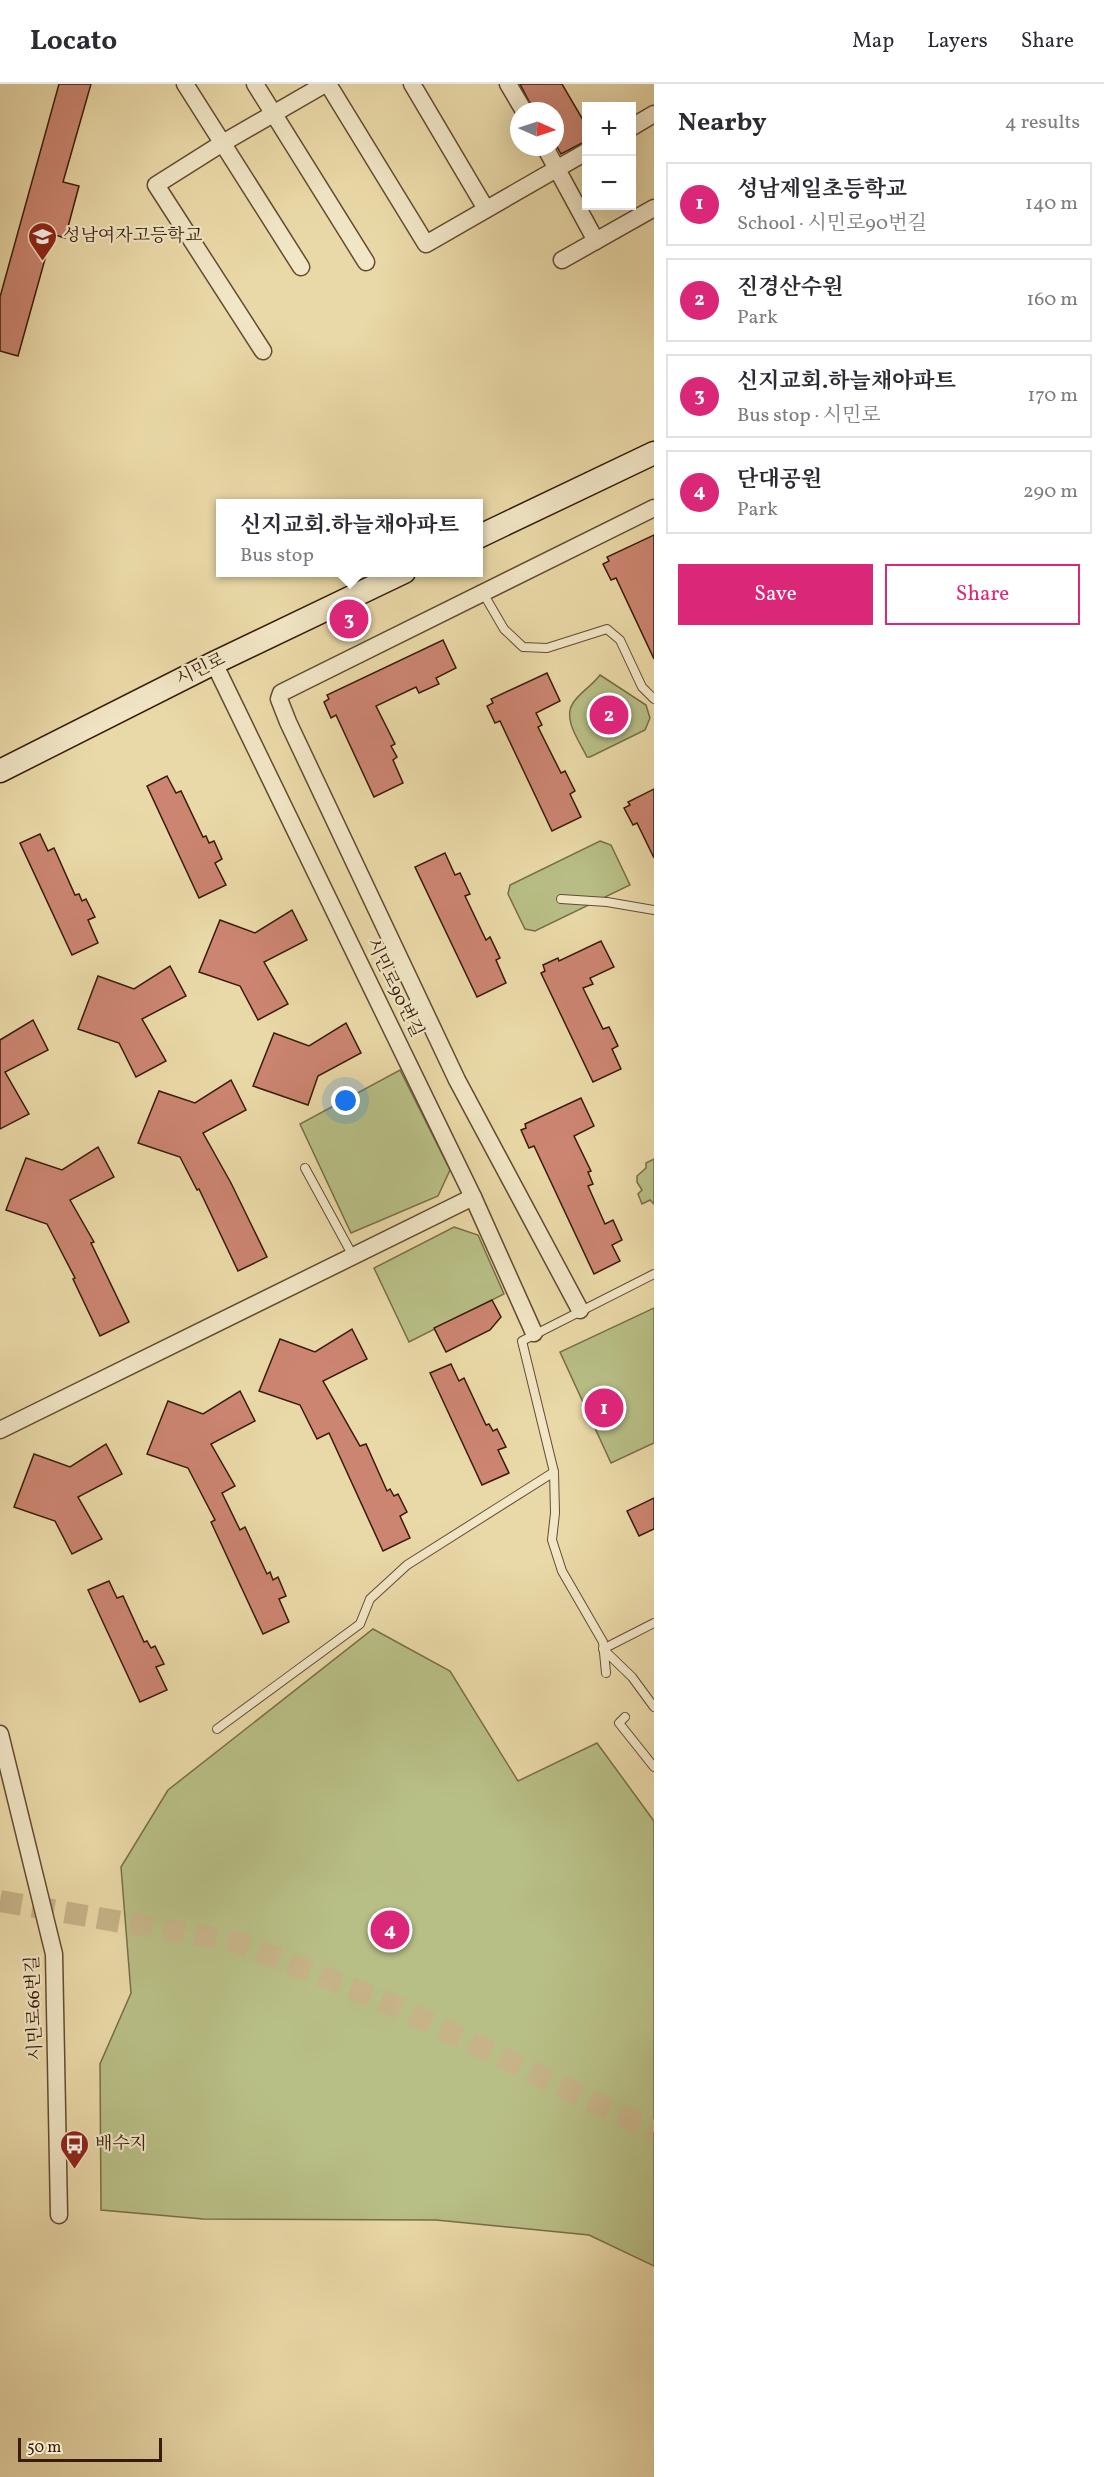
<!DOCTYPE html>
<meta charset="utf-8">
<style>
:root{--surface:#fff;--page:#f7f7f7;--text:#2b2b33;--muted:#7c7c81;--line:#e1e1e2;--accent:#db2777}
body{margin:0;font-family:Vollkorn,"Noto Serif KR",serif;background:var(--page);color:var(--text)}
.controls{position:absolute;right:18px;top:18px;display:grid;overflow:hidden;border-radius:0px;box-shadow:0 6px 24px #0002}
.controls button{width:54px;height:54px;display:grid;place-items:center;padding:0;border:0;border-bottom:2px solid var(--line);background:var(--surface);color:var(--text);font:30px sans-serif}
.compass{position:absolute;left:510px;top:18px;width:54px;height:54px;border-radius:50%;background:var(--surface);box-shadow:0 6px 24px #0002;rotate:93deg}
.scale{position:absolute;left:18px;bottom:15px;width:144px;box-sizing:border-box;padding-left:6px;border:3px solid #381c08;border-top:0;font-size:16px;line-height:21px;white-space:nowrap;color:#381c08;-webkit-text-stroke:4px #f1e6c6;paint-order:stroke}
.you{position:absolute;left:346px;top:1017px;width:21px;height:21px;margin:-15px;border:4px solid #fff;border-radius:50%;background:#1a73e8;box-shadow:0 0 0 9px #1a73e833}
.badge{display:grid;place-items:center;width:39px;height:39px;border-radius:50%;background:var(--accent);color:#fff;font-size:20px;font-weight:700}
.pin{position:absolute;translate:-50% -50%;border:3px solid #fff;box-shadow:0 2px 6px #0006}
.popup{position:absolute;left:216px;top:415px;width:267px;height:78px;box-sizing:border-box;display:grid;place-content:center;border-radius:0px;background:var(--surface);filter:drop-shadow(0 2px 4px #0005);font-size:20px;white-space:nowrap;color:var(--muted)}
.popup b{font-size:22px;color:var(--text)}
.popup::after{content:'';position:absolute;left:50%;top:100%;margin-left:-12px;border:12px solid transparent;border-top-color:var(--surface)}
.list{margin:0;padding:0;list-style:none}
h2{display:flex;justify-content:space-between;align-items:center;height:78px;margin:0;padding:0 24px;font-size:26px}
h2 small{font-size:20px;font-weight:400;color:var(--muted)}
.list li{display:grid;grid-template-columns:39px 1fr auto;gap:18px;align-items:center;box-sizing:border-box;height:84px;margin:0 12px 12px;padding:0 12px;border:2px solid var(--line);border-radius:0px}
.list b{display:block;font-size:22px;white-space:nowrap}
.list p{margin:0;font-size:20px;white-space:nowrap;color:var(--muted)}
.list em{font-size:20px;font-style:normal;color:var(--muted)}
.actions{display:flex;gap:12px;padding:18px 24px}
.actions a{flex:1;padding:14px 0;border:2px solid var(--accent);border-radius:0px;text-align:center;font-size:21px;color:var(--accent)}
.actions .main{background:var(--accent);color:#fff}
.map{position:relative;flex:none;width:654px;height:2393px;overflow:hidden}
header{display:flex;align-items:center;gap:36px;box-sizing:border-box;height:84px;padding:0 30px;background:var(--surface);border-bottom:2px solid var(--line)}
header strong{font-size:28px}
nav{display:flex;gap:33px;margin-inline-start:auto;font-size:21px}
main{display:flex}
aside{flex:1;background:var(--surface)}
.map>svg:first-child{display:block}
.green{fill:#b8bf86;stroke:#786e47;stroke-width:1.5}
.building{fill:#cc8571;stroke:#381c08;stroke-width:1.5}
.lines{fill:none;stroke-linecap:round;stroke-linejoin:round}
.secondary-tunnel{stroke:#c6b388;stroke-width:22;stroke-dasharray:22 11;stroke-linecap:butt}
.service-casing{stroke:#644b30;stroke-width:10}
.minor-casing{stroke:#644b30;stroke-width:19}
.secondary-casing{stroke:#381c08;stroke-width:25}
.service{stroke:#f1e6c6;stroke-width:8}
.minor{stroke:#f1e6c6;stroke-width:16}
.secondary{stroke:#f1e6c6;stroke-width:22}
.labels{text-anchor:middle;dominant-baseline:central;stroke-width:4.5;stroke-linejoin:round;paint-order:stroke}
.poi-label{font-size:18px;fill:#381c08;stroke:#f1e6c6;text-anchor:start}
.street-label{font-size:18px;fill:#381c08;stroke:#f1e6c6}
</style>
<header>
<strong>Locato</strong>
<nav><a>Map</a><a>Layers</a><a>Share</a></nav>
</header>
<main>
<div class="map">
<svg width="654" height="2393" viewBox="0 0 654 2393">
<rect width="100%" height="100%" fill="#ead9a8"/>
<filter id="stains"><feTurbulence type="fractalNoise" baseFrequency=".00333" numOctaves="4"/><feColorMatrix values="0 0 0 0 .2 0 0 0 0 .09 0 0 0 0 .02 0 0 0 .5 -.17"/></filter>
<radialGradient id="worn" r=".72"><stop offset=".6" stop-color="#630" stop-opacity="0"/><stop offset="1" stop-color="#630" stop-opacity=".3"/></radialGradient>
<!-- green -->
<g class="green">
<path d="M600,591L646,621L650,634L645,646L590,673H587C580,658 562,635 573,619C580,608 592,602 600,591Z"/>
<path d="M600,757L611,761L630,801L535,847L525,845L508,810L510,801Z"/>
<path d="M400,986L450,1086L438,1112L351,1149L300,1040Z"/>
<path d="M654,1075V1120L650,1116L642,1120L638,1110L642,1106L637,1098V1092L646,1084V1079Z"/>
<path d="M454,1143L478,1151L504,1210L409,1258L374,1184Z"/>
<path d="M654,1224V1359L611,1379L560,1268Z"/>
<path d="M373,1545L450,1587L518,1697L597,1659L654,1737V2182L589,2151L436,2136L203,2135L101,2126L100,1980L131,1909L121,1783L168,1706Z"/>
</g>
<!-- building -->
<g class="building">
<path d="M59,0H91L63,98L79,102L65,154L52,150L18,272L0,267V213Z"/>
<path d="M520,0H562L586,41V57L561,70L555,59V27H534Z"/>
<path d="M654,451V575L616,494L611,496L603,480L609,477L607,473Z"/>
<path d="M443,556L456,584L436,594L439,600L419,609L416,603L376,622L395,660L391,662L397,673L393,676L403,699L374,713L336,631L331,634L324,618L329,615L327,611Z"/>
<path d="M547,589L560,617L536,629L542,641L538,643L561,689L565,687L575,707L570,710L581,733L552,747L500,637L495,639L487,622L493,619L491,615Z"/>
<path d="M167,692L176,709L181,707L203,753L206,752L209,759L214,757L222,775L215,779L226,801L199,814L147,702Z"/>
<path d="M654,705V774L637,739L633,741L624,724L630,721L628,718Z"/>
<path d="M40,750L48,767L54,764L75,811L79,810L82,817L86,815L95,833L88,836L98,859L72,871L20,759Z"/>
<path d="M445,769L455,791L460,789L470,810L465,812L486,856L490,853L500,874L496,876L506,899L477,913L415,783Z"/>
<path d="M292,826L307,856L264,878L288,920L258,936L240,902L199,888L220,836L255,849Z"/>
<path d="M601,857L614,883L590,894L593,900L583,904L603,945L609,943L618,962L612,965L621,985L593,998L541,889L545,887L543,881L558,874L559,877Z"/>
<path d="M170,882L186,912L142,935L166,977L136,993L119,959L78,945L98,892L134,905Z"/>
<path d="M33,936L48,966L5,988L29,1030L0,1045V956Z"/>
<path d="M346,939L361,969L318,992L308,1021L253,1002L274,949L309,962Z"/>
<path d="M231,996L246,1026L203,1049L231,1099L267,1173L238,1187L199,1105L197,1106L180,1073L138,1059L159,1007L195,1019Z"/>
<path d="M581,1014L594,1042L574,1052L591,1087L588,1088L593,1100L588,1102L605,1140L613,1136L622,1156L612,1161L620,1177L594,1190L534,1062L529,1064L521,1046L526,1044L525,1040Z"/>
<path d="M98,1063L114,1093L70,1116L94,1158L91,1159L129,1238L100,1252L73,1195L75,1194L47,1140L6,1126L26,1074L62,1086Z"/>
<path d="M492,1216L501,1233L490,1246L446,1268L434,1244Z"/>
<path d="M352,1245L367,1275L323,1297L360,1362L366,1360L387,1407L390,1405L394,1412L398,1410L407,1428L400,1432L410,1454L383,1467L329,1349L317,1355L300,1321L259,1307L280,1255L315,1268Z"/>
<path d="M451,1280L459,1297L464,1294L486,1341L489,1340L493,1347L497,1345L506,1363L498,1366L509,1389L482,1401L430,1289Z"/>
<path d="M240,1307L255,1337L211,1360L235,1402L222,1409L240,1446L245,1443L267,1490L270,1488L273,1496L278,1493L286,1512L279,1515L289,1538L263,1550L211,1438L215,1436L188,1384L147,1370L168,1317L203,1330Z"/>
<path d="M106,1360L122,1390L78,1413L102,1455L72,1470L55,1437L14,1423L34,1370L70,1383Z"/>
<path d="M654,1414V1445L639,1452L627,1427Z"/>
<path d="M109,1497L117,1514L123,1512L144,1558L147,1557L151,1564L155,1562L164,1580L156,1583L167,1606L140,1618L88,1506Z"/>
</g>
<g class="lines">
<!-- secondary-tunnel -->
<path class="secondary-tunnel" d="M0,1817L237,1858L395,1922L654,2047"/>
<defs>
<g id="service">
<path d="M483,509L504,545L523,563L547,564L607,545L620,556L642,603L654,615"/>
<path d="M561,815L607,818L654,826"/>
<path d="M305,1084L353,1172"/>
<path d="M654,1539L603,1565L632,1593L654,1623"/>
<path d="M606,1589L603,1558L562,1487L552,1456L555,1429L554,1388L522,1257L654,1190"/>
<path d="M625,1633L619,1639L654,1683"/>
<path d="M217,1645L360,1540L370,1515L407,1481L554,1388"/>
</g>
<g id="minor">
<path d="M185,0L301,183"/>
<path d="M255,0L366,178"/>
<path d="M328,0L426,160L586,68"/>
<path d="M412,0L486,125"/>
<path d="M508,0L524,27"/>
<path d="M632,43L654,30"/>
<path d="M545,63L596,157"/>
<path d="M562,176L654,124"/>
<path d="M263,267L156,101L221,60L325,0"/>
<path d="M214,579L473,1113L534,1249"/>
<path d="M580,1226L457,996L288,638L279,615L281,609L301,599L654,424"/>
<path d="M0,1346L473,1113"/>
<path d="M0,1650L54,1870L59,2131"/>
</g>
<g id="secondary">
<path d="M478,453L654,369"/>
<path d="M0,687L214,579L404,488"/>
</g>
</defs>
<!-- service casing -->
<use href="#service" class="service-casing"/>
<!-- minor casing -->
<use href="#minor" class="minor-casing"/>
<!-- secondary casing -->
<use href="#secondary" class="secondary-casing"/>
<!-- service -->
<use href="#service" class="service"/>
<!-- minor -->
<use href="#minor" class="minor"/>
<!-- secondary -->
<use href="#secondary" class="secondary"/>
</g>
<!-- icons -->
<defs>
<symbol id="school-pin" viewBox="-11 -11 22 30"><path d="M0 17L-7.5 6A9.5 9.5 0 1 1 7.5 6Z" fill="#8f2418" stroke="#f1e6c6"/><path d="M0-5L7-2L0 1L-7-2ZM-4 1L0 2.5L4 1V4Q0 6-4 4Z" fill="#fff"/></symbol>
<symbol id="bus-pin" viewBox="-11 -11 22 30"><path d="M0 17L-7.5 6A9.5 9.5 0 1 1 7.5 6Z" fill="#8f2418" stroke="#f1e6c6"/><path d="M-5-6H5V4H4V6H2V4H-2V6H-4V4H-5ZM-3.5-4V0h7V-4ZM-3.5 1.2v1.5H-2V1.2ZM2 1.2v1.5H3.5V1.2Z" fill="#fff"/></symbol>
</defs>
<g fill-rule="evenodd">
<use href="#school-pin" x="26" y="136" width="33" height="45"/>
<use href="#bus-pin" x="58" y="2044" width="33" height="45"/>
</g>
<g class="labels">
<!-- poi labels -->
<g class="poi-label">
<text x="63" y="152">성남여자고등학교</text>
<text x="95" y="2060">배수지</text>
</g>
<!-- street labels -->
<g class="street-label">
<text transform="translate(201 586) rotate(-26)">시민로</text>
<text transform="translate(394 904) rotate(64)">시민로90번길</text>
<text transform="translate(35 1924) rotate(-92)">시민로66번길</text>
</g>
</g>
<rect width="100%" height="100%" filter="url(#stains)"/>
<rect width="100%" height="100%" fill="url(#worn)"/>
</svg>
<div class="controls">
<button>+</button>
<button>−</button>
</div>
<svg class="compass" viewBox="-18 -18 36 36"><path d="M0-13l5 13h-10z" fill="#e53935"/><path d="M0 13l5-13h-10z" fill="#7c7c81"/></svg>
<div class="scale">50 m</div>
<div class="you"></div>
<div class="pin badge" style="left:604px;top:1324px">1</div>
<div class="pin badge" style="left:609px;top:631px">2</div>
<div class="pin badge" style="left:349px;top:535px">3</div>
<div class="popup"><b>신지교회.하늘채아파트</b>Bus stop</div>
<div class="pin badge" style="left:390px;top:1846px">4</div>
</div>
<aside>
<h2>Nearby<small>4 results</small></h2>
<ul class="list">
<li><span class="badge">1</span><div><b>성남제일초등학교</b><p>School · 시민로90번길</p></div><em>140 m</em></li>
<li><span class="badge">2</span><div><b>진경산수원</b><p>Park</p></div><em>160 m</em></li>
<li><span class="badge">3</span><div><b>신지교회.하늘채아파트</b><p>Bus stop · 시민로</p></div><em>170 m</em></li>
<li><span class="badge">4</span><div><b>단대공원</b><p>Park</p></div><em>290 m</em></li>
</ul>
<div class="actions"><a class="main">Save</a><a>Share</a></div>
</aside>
</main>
